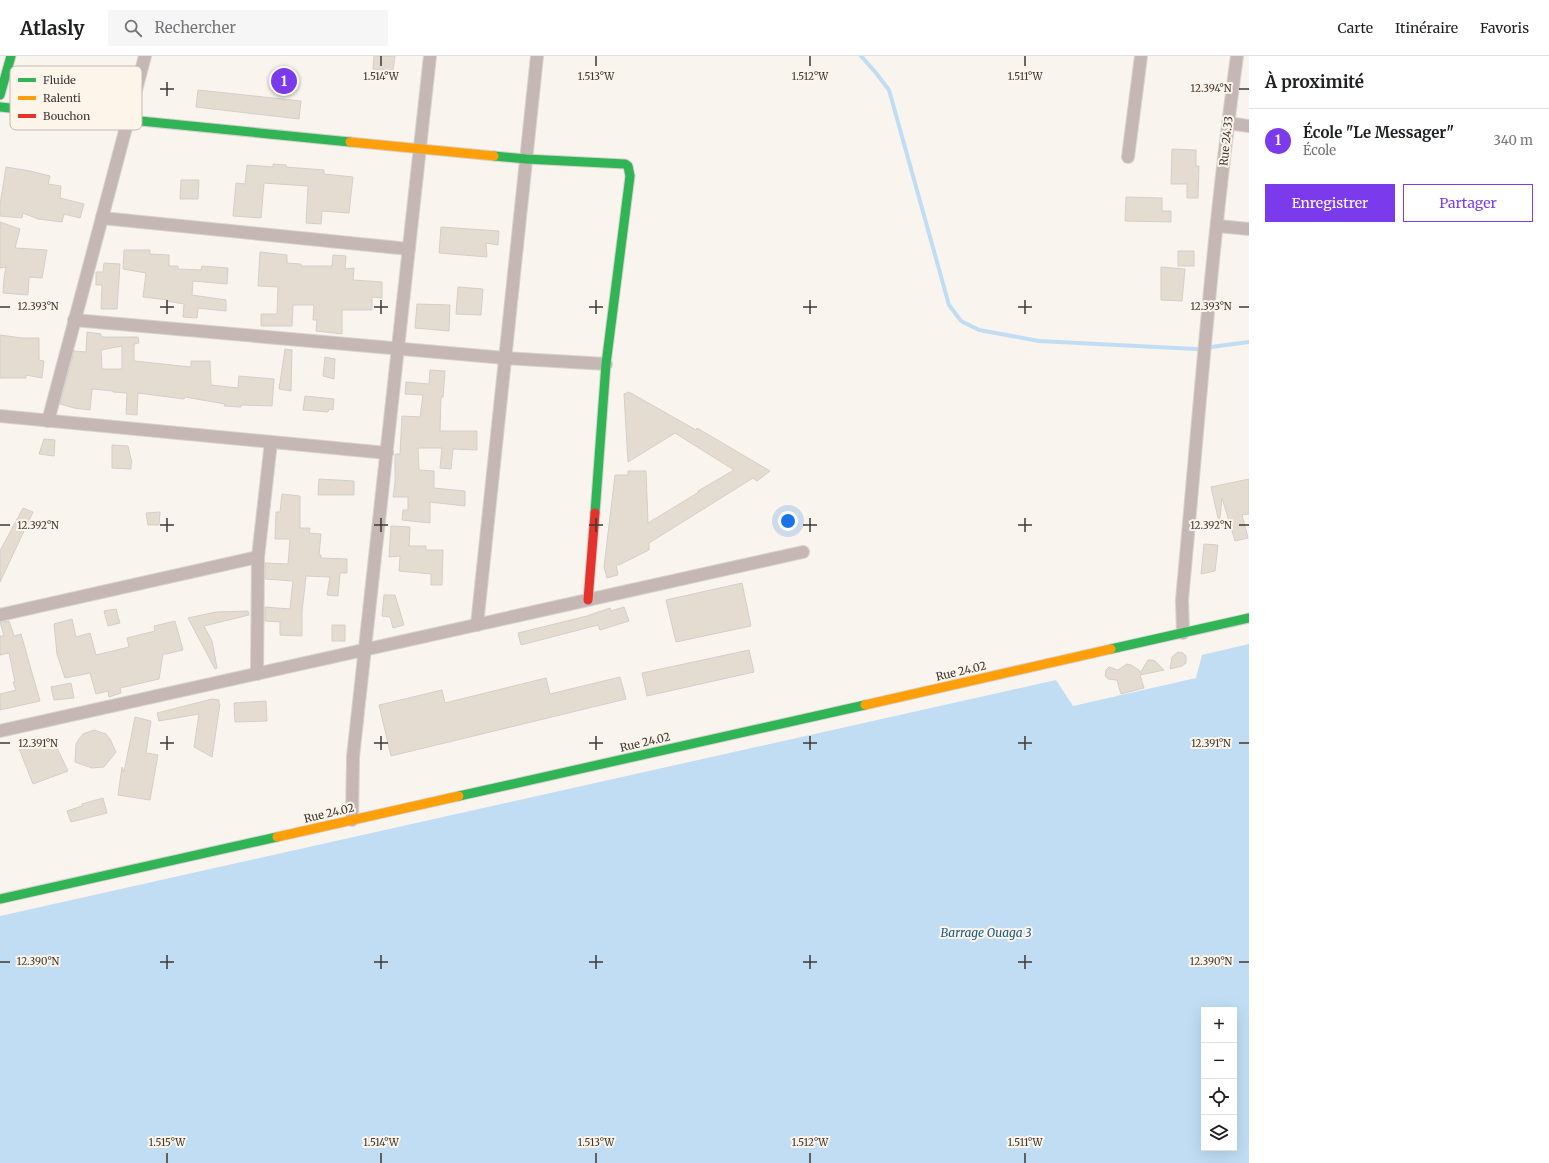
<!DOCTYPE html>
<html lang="fr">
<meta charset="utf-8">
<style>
:root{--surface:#fff;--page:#f6f6f6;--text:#202124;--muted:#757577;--line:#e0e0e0;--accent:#7c3aed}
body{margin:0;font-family:Merriweather,serif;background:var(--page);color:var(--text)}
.controls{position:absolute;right:12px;bottom:12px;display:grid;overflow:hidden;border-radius:0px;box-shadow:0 4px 16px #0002}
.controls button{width:36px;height:36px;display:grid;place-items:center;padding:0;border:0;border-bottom:1px solid var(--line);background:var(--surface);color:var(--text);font:20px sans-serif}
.you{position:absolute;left:788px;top:465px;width:14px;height:14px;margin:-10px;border:3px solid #fff;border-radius:50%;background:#1a73e8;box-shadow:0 0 0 6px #1a73e833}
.badge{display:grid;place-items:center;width:26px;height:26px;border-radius:50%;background:var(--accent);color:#fff;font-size:13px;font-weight:700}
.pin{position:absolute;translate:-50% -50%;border:2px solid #fff;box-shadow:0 1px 4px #0006}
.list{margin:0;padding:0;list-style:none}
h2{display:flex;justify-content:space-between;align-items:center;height:52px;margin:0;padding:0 16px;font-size:17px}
h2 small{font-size:13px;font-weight:400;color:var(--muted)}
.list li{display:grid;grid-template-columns:26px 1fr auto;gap:12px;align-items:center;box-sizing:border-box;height:64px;padding:0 16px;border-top:1px solid var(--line)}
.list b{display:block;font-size:15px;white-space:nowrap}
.list p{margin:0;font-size:13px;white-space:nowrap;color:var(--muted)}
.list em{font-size:13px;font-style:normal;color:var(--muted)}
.actions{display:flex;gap:8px;padding:12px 16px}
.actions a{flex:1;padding:9px 0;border:1px solid var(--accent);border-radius:0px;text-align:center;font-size:14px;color:var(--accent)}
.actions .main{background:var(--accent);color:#fff}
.icon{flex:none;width:22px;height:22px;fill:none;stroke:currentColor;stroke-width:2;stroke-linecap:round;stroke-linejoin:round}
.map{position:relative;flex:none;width:1249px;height:1107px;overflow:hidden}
header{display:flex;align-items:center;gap:24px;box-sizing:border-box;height:56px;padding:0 20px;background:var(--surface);border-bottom:1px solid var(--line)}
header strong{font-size:19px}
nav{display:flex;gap:22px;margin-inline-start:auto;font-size:14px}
.search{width:280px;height:36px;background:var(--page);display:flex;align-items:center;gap:10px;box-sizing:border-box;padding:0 14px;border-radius:0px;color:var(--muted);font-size:15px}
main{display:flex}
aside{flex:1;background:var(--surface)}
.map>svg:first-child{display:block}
.water{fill:#c0ddf4;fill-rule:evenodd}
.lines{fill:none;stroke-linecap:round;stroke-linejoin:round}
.stream{stroke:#c0ddf4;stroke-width:4}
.building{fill:#e5dcd1;stroke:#d2cfca;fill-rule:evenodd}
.street-casing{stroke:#d6d2ce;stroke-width:14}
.fast-casing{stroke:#d6d2ce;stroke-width:11}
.slow-casing{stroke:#d6d2ce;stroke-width:11}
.jam-casing{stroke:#d6d2ce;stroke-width:11}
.street{stroke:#c4b7b4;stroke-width:12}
.fast{stroke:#30b455;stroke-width:9}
.slow{stroke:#ff9f0a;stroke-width:9}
.jam{stroke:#e5322d;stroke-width:9}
.ticks{fill:none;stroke:#3c3935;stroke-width:1.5}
.labels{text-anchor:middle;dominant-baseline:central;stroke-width:4;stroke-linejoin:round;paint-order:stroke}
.street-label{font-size:11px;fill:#3c3935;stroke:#fdf4ea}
.water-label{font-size:12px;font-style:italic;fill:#145b87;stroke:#fdf4ea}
.key{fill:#fdf4ea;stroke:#c3bcb4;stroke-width:1}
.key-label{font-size:11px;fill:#3c3935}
.ticks-label{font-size:10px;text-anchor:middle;fill:#3c3935;stroke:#fdf4ea;stroke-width:4;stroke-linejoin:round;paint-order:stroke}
</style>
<header>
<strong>Atlasly</strong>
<div class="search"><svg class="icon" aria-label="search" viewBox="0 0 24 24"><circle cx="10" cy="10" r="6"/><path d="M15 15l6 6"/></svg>Rechercher</div>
<nav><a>Carte</a><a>Itinéraire</a><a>Favoris</a></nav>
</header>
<main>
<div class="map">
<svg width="1249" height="1107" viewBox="0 0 1249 1107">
<rect width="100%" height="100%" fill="#f9f4ee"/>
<!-- water -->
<path class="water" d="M1249,588V1107H0V860L1056,624L1073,650L1196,622L1202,599ZM1204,954H1234V1092H1204Z"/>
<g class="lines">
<!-- stream -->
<path class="stream" d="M861,0L876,17L889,34L949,249L961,265L979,274L1039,285L1196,293L1249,286"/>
</g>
<!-- building -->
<g class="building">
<path d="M374,0H395L393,15L373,13Z"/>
<path d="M198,34L301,45L299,63L196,51Z"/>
<path d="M1172,93L1196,94V110H1199L1198,142H1187V128H1171Z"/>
<path d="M273,108L286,109V111L324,114V118L353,121L349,157L322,155L321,168L306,167L308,130L264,127L261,162L233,160L236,127L245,128L247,109L273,111Z"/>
<path d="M6,111L30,115L50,120L48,128L61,130L60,142L84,148L80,162L64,158L62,166L38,163L23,157L22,162L0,160V149Z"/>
<path d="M181,124H199L198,143H180Z"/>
<path d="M1126,141L1162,142V155H1171V166L1125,165Z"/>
<path d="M0,166L20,173L15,192L47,194L42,222L29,221L28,239L3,237L4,222L6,211L0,212Z"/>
<path d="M441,171L499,175L498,189L486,187L487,201L439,197Z"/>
<path d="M124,194H150V198L169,199V210H178V213L201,214L202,210L228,212L227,228L193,225L192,239L226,244V255L198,252L197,262L183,261L184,248L167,245L168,244L143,241L146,217L123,213Z"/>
<rect x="1178" y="195" width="16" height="15"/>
<path d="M260,196L287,199V207L301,208V210H332L333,199L346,200L345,213L354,212L353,224L382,226V242L372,241V254H342V278L316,275L317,264H313L314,249H293L292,270H261V258H277L278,231L258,230Z"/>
<path d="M104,207L120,208L117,253H101L102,229H96V216H103Z"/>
<path d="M1161,211L1185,213L1182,245L1161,244Z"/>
<path d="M458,231L483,233L481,259L456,258Z"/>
<path d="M417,248L450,249L449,275L415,272Z"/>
<path d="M87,276L101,278V281H138L139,287L134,288V305L191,311V305H210L211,329L238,332L239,320L274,323L272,350L241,349V351L224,350L225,348L185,341L184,343L138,337L137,359L126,358L127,337L113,336V335L92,333L90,354L74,352L60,348L74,295L86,296ZM122,290V313H102L101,294Z"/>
<path d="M0,279L22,282H39V304L44,305L42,322L26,319V322H0Z"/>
<path d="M285,293L292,294L291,335L279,333Z"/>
<path d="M325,301L335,303L334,323L323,320Z"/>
<path d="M430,314L445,315L443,341H441L440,375H477V394L453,393L451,413L440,412L442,392H418L419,414L434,415V432L465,435V450L430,446V467L402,464L403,454H408V441H393L395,427V398H400L402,360L420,361L423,339L405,338L406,326L429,328Z"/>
<path d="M629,336L696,374L697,372L770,415L757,425L753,422L649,487V494L619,509H616L618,519L607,522L604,511L615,419H628V415H646L648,467L699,436L698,435L734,414L675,377L628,406L624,338Z"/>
<path d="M305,340L334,343L333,354L329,353L328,356L303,354Z"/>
<path d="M44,383L55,384L54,400L39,398Z"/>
<path d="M112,389L128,390L132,407H131V413L112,412Z"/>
<path d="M319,423L354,425V439H318Z"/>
<path d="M1249,423V458L1242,459L1248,482L1235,485L1222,442L1220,462H1218L1211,431Z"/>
<path d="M282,438L300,440V472H310L309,477L321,478L319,499H321V502L347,503V517H340L338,540L327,539L330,521L306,520L302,556V580L280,579V566L265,565V551L290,553L293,525L265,523V507L288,508L290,483H275L276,456H280Z"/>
<path d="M23,452L33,456L0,526V495Z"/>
<path d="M160,456L159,469H148L146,457Z"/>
<path d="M391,470L410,471L409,490H426V494H443L442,529H431V518L399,515L400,500L389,501Z"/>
<path d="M1204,488L1218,489L1215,515L1201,518Z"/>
<path d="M742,527L751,570L676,586L666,544Z"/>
<path d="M384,539H395L404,569L393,572L390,561L382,560Z"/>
<path d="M624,551L629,565L600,574L598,569L521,589L518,577L587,560L610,552L611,555Z"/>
<path d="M116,553L120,567L108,570L104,555Z"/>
<path d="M248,555L249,559L204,570L212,585L217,612L215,613L188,562L216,556Z"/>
<path d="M72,563L76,581L90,577L96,599L129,591L127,582L155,575L154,570L175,565L183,594L166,598H163L159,623L120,632L121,637L109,641L108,635L96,638L90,617L65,622L57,598L54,568Z"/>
<path d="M9,565L14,580L21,578L40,645L0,654V638L16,634L13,626H15L9,597L0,599V580H4L0,566Z"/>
<rect x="332" y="569" width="13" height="16"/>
<path d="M749,594L754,616L647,640L642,617Z"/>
<path d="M1178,596L1183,597L1186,600V607L1182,610L1170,613L1172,601Z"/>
<path d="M1148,604H1152L1155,605L1164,614L1140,619L1144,632L1121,638L1117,624L1108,623L1105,620L1106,614L1109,611L1118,614L1127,608L1131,609L1139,614L1140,617Z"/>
<path d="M620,621L626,643L391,700L379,649L442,634L445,647L546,622L550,638Z"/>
<path d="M71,627L74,642L54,644L51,631Z"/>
<path d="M212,643L219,644V648H220L212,701L194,691L199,658L159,665L157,657Z"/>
<path d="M266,645L267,665L235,666L234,647Z"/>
<path d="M135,661L151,665L146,697L158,699L150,744L118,739L122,711L124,716Z"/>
<path d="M94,674L106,678L110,683L116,696L104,711L92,712L75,706L76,688L79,683L83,678Z"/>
<path d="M18,690H56L68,715L33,728Z"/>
<path d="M103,742L107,757L71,766L67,755L82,750V748Z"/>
</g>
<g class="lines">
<defs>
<g id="street">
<path d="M1228,67L1249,70"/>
<path d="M1128,101L1141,0"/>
<path d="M102,162L409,193"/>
<path d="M1218,170L1249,173"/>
<path d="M74,264L505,302L606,308"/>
<path d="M0,360L387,397"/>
<path d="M48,365L145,0"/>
<path d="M0,559L258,501"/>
<path d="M477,569L537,0"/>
<path d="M1183,577L1182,544C1199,362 1212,180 1237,0"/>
<path d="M257,618L258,501L271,386"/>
<path d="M0,675L803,496"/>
<path d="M352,764L353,701L430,0"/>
</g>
<g id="fast">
<path d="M0,39L11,0"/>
<path d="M0,51L350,86"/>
<path d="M494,100L526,103L625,108L628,110L630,120L606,308L595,457"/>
<path d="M1111,593L1249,562"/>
<path d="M459,740L865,649"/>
<path d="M0,843L277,781"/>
</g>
<g id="slow">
<path d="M350,86L494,100"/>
<path d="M865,649L1111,593"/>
<path d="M277,781L459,740"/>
</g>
<path id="jam" d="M588,544L595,457"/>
</defs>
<!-- street casing -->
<use href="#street" class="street-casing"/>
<!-- fast casing -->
<use href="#fast" class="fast-casing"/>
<!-- slow casing -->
<use href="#slow" class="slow-casing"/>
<!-- jam casing -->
<use href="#jam" class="jam-casing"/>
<!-- street -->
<use href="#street" class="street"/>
<!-- fast -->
<use href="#fast" class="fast"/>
<!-- slow -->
<use href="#slow" class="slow"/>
<!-- jam -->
<use href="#jam" class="jam"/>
</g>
<!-- ticks -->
<path class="ticks" d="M381,0V10M596,0V10M810,0V10M1025,0V10M167,26V40M160,33H174M1239,33H1249M167,244V258M381,244V258M596,244V258M810,244V258M1025,244V258M0,251H10M160,251H174M374,251H388M589,251H603M803,251H817M1018,251H1032M1239,251H1249M167,462V476M381,462V476M596,462V476M810,462V476M1025,462V476M0,469H10M160,469H174M374,469H388M589,469H603M803,469H817M1018,469H1032M1239,469H1249M167,680V694M381,680V694M596,680V694M810,680V694M1025,680V694M0,687H10M160,687H174M374,687H388M589,687H603M803,687H817M1018,687H1032M1239,687H1249M167,899V913M381,899V913M596,899V913M810,899V913M1025,899V913M0,906H10M160,906H174M374,906H388M589,906H603M803,906H817M1018,906H1032M1239,906H1249M167,1097V1107M381,1097V1107M596,1097V1107M810,1097V1107M1025,1097V1107"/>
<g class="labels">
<!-- street labels -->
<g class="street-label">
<text transform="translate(1226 85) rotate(-84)">Rue 24.33</text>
<text transform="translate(961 615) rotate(-13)">Rue 24.02</text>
<text transform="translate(645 686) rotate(-13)">Rue 24.02</text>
<text transform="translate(329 757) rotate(-13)">Rue 24.02</text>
</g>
<!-- water labels -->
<g class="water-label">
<text x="986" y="876">Barrage Ouaga 3</text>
</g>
</g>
<!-- legend -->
<rect x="10" y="10" width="132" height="64" rx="6" class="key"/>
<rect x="18" y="22" width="18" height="4" fill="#30b455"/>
<rect x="18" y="40" width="18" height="4" fill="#ff9f0a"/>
<rect x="18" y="58" width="18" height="4" fill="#e5322d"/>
<g class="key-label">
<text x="43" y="28">Fluide</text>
<text x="43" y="46">Ralenti</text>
<text x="43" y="64">Bouchon</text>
</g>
<g class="ticks-label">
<text x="381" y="24">1.514°W</text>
<text x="596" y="24">1.513°W</text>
<text x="810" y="24">1.512°W</text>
<text x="1025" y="24">1.511°W</text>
<text x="1211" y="36">12.394°N</text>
<text x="38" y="254">12.393°N</text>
<text x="1211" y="254">12.393°N</text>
<text x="38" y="473">12.392°N</text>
<text x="1211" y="473">12.392°N</text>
<text x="38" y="691">12.391°N</text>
<text x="1211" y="691">12.391°N</text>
<text x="38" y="909">12.390°N</text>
<text x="1211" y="909">12.390°N</text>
<text x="167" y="1090">1.515°W</text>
<text x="381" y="1090">1.514°W</text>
<text x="596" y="1090">1.513°W</text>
<text x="810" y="1090">1.512°W</text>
<text x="1025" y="1090">1.511°W</text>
</g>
</svg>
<div class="controls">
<button>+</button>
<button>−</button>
<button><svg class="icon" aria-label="locate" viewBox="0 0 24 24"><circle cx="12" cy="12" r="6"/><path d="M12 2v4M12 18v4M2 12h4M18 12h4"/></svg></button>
<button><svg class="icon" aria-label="layers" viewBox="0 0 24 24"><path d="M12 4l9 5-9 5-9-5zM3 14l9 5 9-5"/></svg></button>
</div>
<div class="you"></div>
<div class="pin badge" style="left:284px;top:25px">1</div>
</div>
<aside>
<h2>À proximité<small></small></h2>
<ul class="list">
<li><span class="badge">1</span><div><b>École &quot;Le Messager&quot;</b><p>École</p></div><em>340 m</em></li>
</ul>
<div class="actions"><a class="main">Enregistrer</a><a>Partager</a></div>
</aside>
</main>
